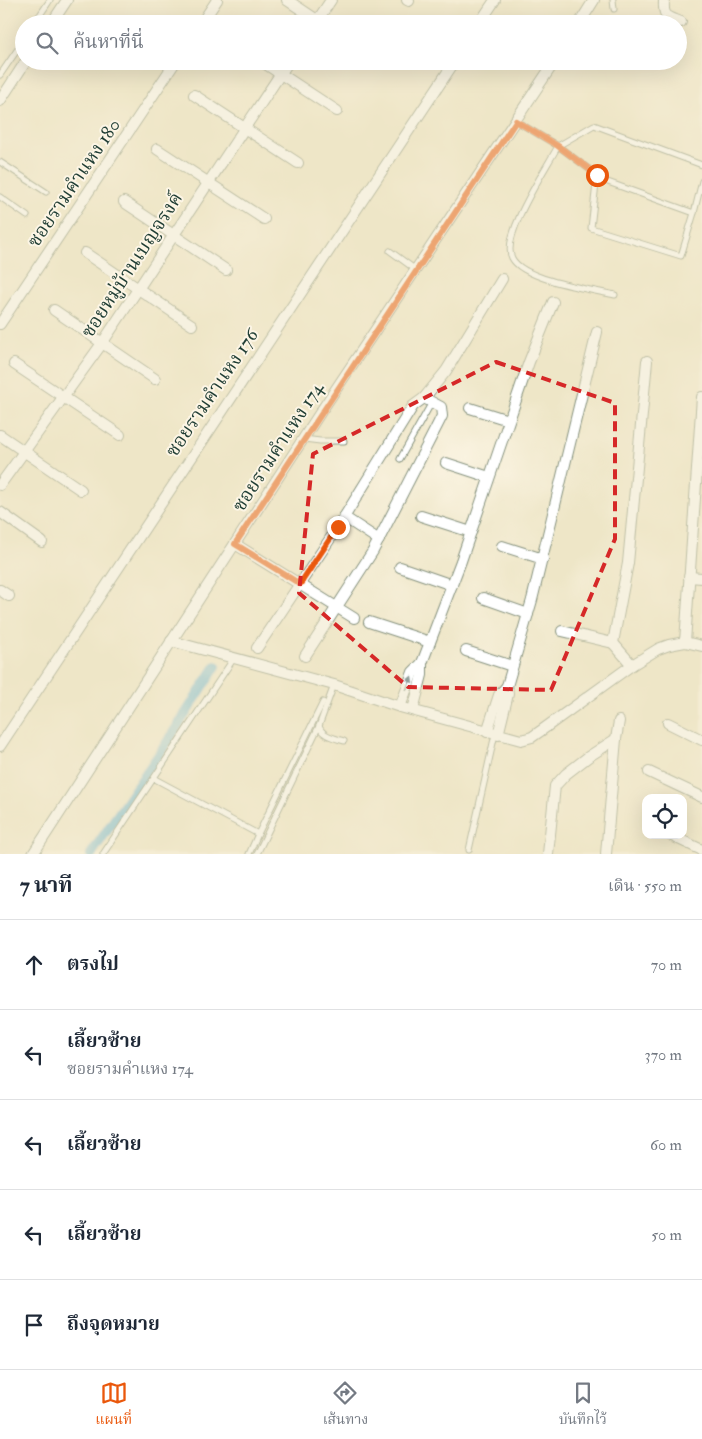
<!DOCTYPE html>
<html lang="th">
<meta charset="utf-8">
<style>
:root{--surface:#fff;--page:#f2f2f3;--text:#1f2937;--muted:#747a83;--line:#e0e1e3;--accent:#ea580c}
body{margin:0;font-family:"IM FELL Double Pica","Noto Serif Thai",serif;background:var(--page);color:var(--text)}
.controls{position:absolute;right:15px;bottom:15px;display:grid;overflow:hidden;border-radius:10px;box-shadow:0 5px 20px #0002}
.controls button{width:45px;height:45px;display:grid;place-items:center;padding:0;border:0;border-bottom:1px solid var(--line);background:var(--surface);color:var(--text);font:25px sans-serif}
.stop{position:absolute;width:15px;height:15px;margin:-11px;border:4px solid #ea580c;border-radius:50%;background:#fff}
.stop.end{background:#ea580c;border-color:#fff;box-shadow:0 1px 5px #0008}
.list{margin:0;padding:0;list-style:none}
h2{display:flex;justify-content:space-between;align-items:center;height:65px;margin:0;padding:0 20px;font-size:21px}
h2 small{font-size:16px;font-weight:400;color:var(--muted)}
.list li{display:grid;grid-template-columns:32px 1fr auto;gap:15px;align-items:center;box-sizing:border-box;height:90px;padding:0 20px;border-top:1px solid var(--line)}
.list b{display:block;font-size:19px;white-space:nowrap}
.list p{margin:0;font-size:16px;white-space:nowrap;color:var(--muted)}
.list em{font-size:16px;font-style:normal;color:var(--muted)}
.icon{flex:none;width:28px;height:28px;fill:none;stroke:currentColor;stroke-width:2;stroke-linecap:round;stroke-linejoin:round}
.map{position:relative;flex:none;width:702px;height:854px;overflow:hidden}
.search{position:absolute;background:var(--surface);box-shadow:0 5px 20px #0002;left:15px;right:15px;top:15px;height:55px;display:flex;align-items:center;gap:12px;box-sizing:border-box;padding:0 18px;border-radius:28px;color:var(--muted);font-size:19px}
.sheet{height:515px;background:var(--surface)}
nav{display:flex;justify-content:space-around;align-items:center;box-sizing:border-box;height:70px;border-top:1px solid var(--line);background:var(--surface);font-size:14px;color:var(--muted)}
nav a{display:grid;justify-items:center;gap:2px}
nav .on{color:var(--accent)}
.map>svg:first-child{display:block}
.lines{fill:none;stroke-linecap:round;stroke-linejoin:round}
.canal{stroke:#59aed5;stroke-width:10}
.service-casing{stroke:#86927e;stroke-width:7}
.minor-casing{stroke:#86927e;stroke-width:12}
.service{stroke:#fff;stroke-width:5}
.minor{stroke:#fff;stroke-width:10}
.oneway{fill:#8f9e9a}
.route{stroke:#ea580c;stroke-width:6}
.marked{fill:none;stroke:#d62828;stroke-width:4;stroke-dasharray:10 6;stroke-linejoin:round}
.labels{text-anchor:middle;dominant-baseline:central;stroke-width:4;stroke-linejoin:round;paint-order:stroke}
.street-label{font-size:19px;fill:#1f3d34;stroke:#fcf5e5}
</style>
<div class="map">
<svg width="702" height="854" viewBox="0 0 702 854">
<rect width="100%" height="100%" fill="#fcf5e5"/>
<filter id="ink" filterUnits="userSpaceOnUse"><feTurbulence type="fractalNoise" baseFrequency=".02" numOctaves="2"/><feDisplacementMap in="SourceGraphic" scale="10" xChannelSelector="R" yChannelSelector="G"/><feConvolveMatrix kernelMatrix="1 2 1 2 8 2 1 2 1" color-interpolation-filters="sRGB"/></filter>
<filter id="wash" filterUnits="userSpaceOnUse"><feTurbulence type="fractalNoise" baseFrequency=".0096" numOctaves="4" result="noise"/><feDisplacementMap in="SourceGraphic" scale="20" xChannelSelector="R" yChannelSelector="G"/><feGaussianBlur stdDeviation="1.12" result="paint"/><feColorMatrix in="noise" values="0 0 0 0 0 0 0 0 0 0 0 0 0 0 0 0 0 1.4 0 .05"/><feComposite in="paint" operator="in"/></filter>
<g filter="url(#wash)">
<rect width="100%" height="100%" fill="#eee6c7"/>
<g class="lines">
<!-- canal -->
<path class="canal" d="M91,854L166,744L216,666"/>
</g>
</g>
<g filter="url(#ink)">
<g class="lines">
<defs>
<g id="service">
<path d="M613,0L614,9"/>
<path d="M34,24L50,0"/>
<path d="M553,64C563,67 568,69 576,61"/>
<path d="M0,75L24,40"/>
<path d="M516,121L558,146C547,167 500,237 512,258C523,280 592,290 615,295"/>
<path d="M0,162L46,192"/>
<path d="M702,165L594,125L558,146L605,181L694,213L702,181"/>
<path d="M597,175L591,228L681,256L694,213"/>
<path d="M0,197L27,216"/>
<path d="M390,251L416,270"/>
<path d="M304,439L320,441H344"/>
<path d="M400,459L432,402"/>
<path d="M334,685L319,726C322,736 335,738 344,741"/>
<path d="M155,779L258,834L249,854"/>
<path d="M258,834L323,702"/>
<path d="M469,850L495,734"/>
<path d="M103,854L234,658"/>
<path d="M257,854L319,726"/>
</g>
<g id="minor">
<path d="M287,0L323,24"/>
<path d="M407,0L409,1"/>
<path d="M664,0C663,17 666,16 681,22"/>
<path d="M51,24L67,0"/>
<path d="M201,24L217,0"/>
<path d="M315,24L331,0"/>
<path d="M479,24L495,0"/>
<path d="M579,24L594,0"/>
<path d="M261,61L337,111"/>
<path d="M194,95L298,163"/>
<path d="M0,101L26,61"/>
<path d="M157,149L264,219"/>
<path d="M124,202L226,270"/>
<path d="M85,253L192,325"/>
<path d="M54,310L155,379"/>
<path d="M0,324L176,61"/>
<path d="M14,364L120,435"/>
<path d="M470,408L508,420"/>
<path d="M0,435L81,490"/>
<path d="M446,463L489,477"/>
<path d="M0,485L103,342L289,61"/>
<path d="M0,512L42,542"/>
<path d="M421,516L471,532"/>
<path d="M344,517L379,540"/>
<path d="M235,544L354,618"/>
<path d="M502,546L543,559"/>
<path d="M400,567L452,585"/>
<path d="M689,577L702,578"/>
<path d="M0,590L9,596"/>
<path d="M483,598L528,614"/>
<path d="M369,622L430,642"/>
<path d="M562,631L613,643"/>
<path d="M171,641L334,685L400,707L521,740L532,737L542,730L632,665L658,649L669,645L685,642L702,646"/>
<path d="M685,642L702,397"/>
<path d="M257,648L338,527L413,406L424,398L446,371L502,279"/>
<path d="M466,651L512,666"/>
<path d="M305,656L373,551L438,424L442,416L441,407L424,398"/>
<path d="M632,665L613,643L628,563L647,361"/>
<path d="M400,707L413,672L422,663"/>
<path d="M413,710L422,675V663L461,561L529,362L553,302"/>
<path d="M668,723L702,740"/>
<path d="M487,732L499,695L507,686"/>
<path d="M498,735L508,694L507,686L532,600L597,332"/>
<path d="M0,746L455,61"/>
<path d="M649,772L702,797"/>
<path d="M670,835L702,850"/>
<path d="M33,854L320,413L555,61"/>
<path d="M548,854L555,786L566,774L588,757L616,739"/>
<path d="M606,854L616,739L619,721"/>
</g>
</defs>
<!-- service casing -->
<use href="#service" class="service-casing"/>
<!-- minor casing -->
<use href="#minor" class="minor-casing"/>
<!-- service -->
<use href="#service" class="service"/>
<!-- minor -->
<use href="#minor" class="minor"/>
</g>
<!-- one-way arrows -->
<defs><path id="oneway-solid" d="M-6-.8H1V-3.2L6.5 0L1 3.2V.8H-6Z" transform="scale(1.25)"/></defs>
<use class="oneway" href="#oneway-solid" transform="translate(409 683) rotate(-69)"/>
</g>
<g class="lines" filter="url(#ink)">
<!-- route -->
<path class="route" d="M338,527L300,584L235,544L516,121L558,146L597,175"/>
</g>
<!-- marked area -->
<path d="M0 0H702V854H0ZM496,362L615,403V539L551,690L408,687L299,593L313,454Z" fill="#eee6c7" fill-opacity=".55" fill-rule="evenodd"/>
<path class="marked" d="M496,362L615,403V539L551,690L408,687L299,593L313,454Z"/>
<g class="labels">
<!-- street labels -->
<g class="street-label">
<text transform="translate(74 183) rotate(-56)">ซอยรามคำแหง 180</text>
<text transform="translate(132 265) rotate(-57)">ซอยหมู่บ้านเบญจรงค์</text>
<text transform="translate(212 393) rotate(-56)">ซอยรามคำแหง 176</text>
<text transform="translate(278 447) rotate(-57)">ซอยรามคำแหง 174</text>
</g>
</g>
</svg>
<div class="controls">
<button><svg class="icon" aria-label="locate" viewBox="0 0 24 24"><circle cx="12" cy="12" r="6"/><path d="M12 2v4M12 18v4M2 12h4M18 12h4"/></svg></button>
</div>
<div class="stop" style="left:597px;top:175px"></div>
<div class="stop end" style="left:338px;top:527px"></div>
<div class="search"><svg class="icon" aria-label="search" viewBox="0 0 24 24"><circle cx="10" cy="10" r="6"/><path d="M15 15l6 6"/></svg>ค้นหาที่นี่</div>
</div>
<section class="sheet">
<h2>7 นาที<small>เดิน · 550 m</small></h2>
<ul class="list">
<li><svg class="icon" aria-label="ahead" viewBox="0 0 24 24"><path d="M12 20V5M6 11l6-6 6 6"/></svg><div><b>ตรงไป</b></div><em>70 m</em></li>
<li><svg class="icon" aria-label="left" viewBox="0 0 24 24"><path d="M17 20v-9H6M10 6l-5 5 5 5"/></svg><div><b>เลี้ยวซ้าย</b><p>ซอยรามคำแหง 174</p></div><em>370 m</em></li>
<li><svg class="icon" aria-label="left" viewBox="0 0 24 24"><path d="M17 20v-9H6M10 6l-5 5 5 5"/></svg><div><b>เลี้ยวซ้าย</b></div><em>60 m</em></li>
<li><svg class="icon" aria-label="left" viewBox="0 0 24 24"><path d="M17 20v-9H6M10 6l-5 5 5 5"/></svg><div><b>เลี้ยวซ้าย</b></div><em>50 m</em></li>
<li><svg class="icon" aria-label="arrive" viewBox="0 0 24 24"><path d="M6 21V4h12l-3 4 3 4H6"/></svg><div><b>ถึงจุดหมาย</b></div></li>
</ul>
</section>
<nav>
<a class="on"><svg class="icon" aria-label="map" viewBox="0 0 24 24"><path d="M3 6l6-2 6 2 6-2v14l-6 2-6-2-6 2zM9 4v14M15 6v14"/></svg>แผนที่</a>
<a><svg class="icon" aria-label="directions" viewBox="0 0 24 24"><path d="M12 3l9 9-9 9-9-9zM9 14v-3h6M13 9l2 2-2 2"/></svg>เส้นทาง</a>
<a><svg class="icon" aria-label="saved" viewBox="0 0 24 24"><path d="M7 4h10v16l-5-4-5 4z"/></svg>บันทึกไว้</a>
</nav>
